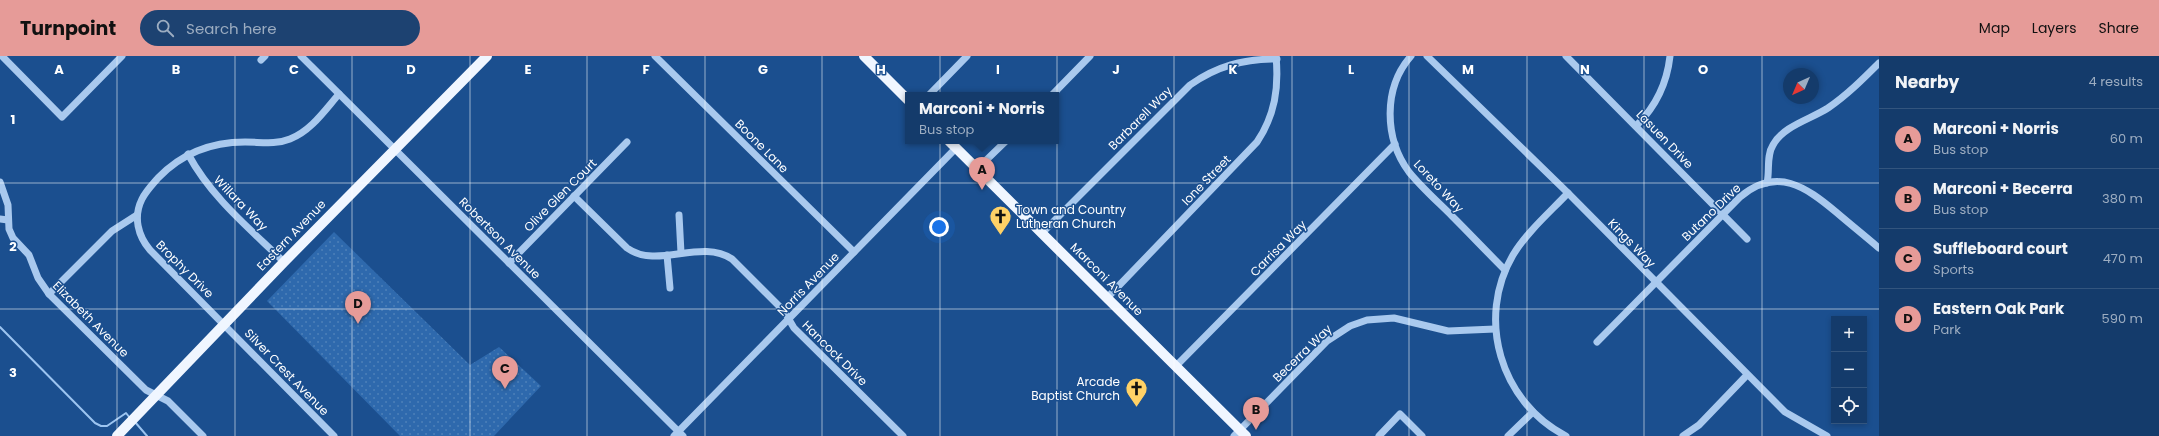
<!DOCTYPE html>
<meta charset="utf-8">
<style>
:root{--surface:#143b6b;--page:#1d4271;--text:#f1f3f6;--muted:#9dadc1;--line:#33557e;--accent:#e69b98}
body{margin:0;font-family:Poppins,sans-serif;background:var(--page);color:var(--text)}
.controls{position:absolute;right:12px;bottom:12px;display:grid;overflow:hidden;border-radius:0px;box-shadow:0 2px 6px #0003}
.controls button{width:36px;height:36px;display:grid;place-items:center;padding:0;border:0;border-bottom:1px solid var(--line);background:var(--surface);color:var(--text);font:20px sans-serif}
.compass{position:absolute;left:1783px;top:12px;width:36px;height:36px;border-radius:50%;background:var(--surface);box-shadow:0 2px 6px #0003;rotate:224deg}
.you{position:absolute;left:939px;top:171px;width:14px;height:14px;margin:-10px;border:3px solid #fff;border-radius:50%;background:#1a73e8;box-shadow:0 0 0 6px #1a73e833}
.badge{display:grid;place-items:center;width:26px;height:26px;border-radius:50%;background:var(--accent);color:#111;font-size:13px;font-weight:700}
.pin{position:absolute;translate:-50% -33px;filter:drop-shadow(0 1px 2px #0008)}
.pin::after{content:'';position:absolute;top:21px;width:14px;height:12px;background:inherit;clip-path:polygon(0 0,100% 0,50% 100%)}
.popup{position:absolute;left:905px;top:36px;width:154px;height:52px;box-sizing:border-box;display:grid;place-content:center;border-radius:0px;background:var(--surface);filter:drop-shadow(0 1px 3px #0005);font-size:13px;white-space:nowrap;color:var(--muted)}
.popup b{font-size:15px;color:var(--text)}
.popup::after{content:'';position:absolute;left:50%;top:100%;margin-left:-8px;border:8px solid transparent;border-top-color:var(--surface)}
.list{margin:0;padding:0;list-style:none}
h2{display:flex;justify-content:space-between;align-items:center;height:52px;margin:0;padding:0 16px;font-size:17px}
h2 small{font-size:13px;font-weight:400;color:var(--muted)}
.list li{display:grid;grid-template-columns:26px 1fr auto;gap:12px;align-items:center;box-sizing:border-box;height:60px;padding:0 16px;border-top:1px solid var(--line)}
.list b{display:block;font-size:15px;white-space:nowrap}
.list p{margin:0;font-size:13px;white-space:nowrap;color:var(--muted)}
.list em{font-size:13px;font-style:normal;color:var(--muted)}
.icon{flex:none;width:22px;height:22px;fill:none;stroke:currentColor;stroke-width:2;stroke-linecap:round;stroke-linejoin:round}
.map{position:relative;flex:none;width:1879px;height:380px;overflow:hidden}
header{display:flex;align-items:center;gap:24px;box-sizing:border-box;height:56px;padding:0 20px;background:var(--accent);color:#111}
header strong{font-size:19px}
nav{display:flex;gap:22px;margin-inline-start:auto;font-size:14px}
.search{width:280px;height:36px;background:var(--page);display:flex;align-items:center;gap:10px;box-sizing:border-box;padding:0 14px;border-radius:22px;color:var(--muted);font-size:15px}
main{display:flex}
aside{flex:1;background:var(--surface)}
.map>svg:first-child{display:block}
.park{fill:url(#park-dots)}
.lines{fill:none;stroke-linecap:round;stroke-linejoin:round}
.stream{stroke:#9cc4f0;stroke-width:2}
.minor{stroke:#a9c9ee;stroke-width:7}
.major{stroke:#f0f6ff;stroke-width:10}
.grid{fill:none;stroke:#fff;stroke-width:1;stroke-opacity:0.55}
.labels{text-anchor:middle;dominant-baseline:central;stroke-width:3;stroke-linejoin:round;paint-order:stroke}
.street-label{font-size:12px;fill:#fff;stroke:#1b4f8f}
.poi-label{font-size:12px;fill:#fff;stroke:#1b4f8f;text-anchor:start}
.grid-label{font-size:13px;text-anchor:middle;font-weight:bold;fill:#fff;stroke:#1b4f8f;stroke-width:3;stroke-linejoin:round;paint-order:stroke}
</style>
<header>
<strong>Turnpoint</strong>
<div class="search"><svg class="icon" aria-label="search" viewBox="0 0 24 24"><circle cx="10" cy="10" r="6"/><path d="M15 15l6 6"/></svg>Search here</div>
<nav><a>Map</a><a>Layers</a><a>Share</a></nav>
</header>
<main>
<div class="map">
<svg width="1879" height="380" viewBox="0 0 1879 380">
<defs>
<pattern id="park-dots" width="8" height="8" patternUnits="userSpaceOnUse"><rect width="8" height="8" fill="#2e69ad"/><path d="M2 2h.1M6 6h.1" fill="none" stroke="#4d80b9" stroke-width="1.8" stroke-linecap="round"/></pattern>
</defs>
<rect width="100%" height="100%" fill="#1b4f8f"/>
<!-- park -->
<path class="park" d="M334,176L470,309L499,291L541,330L494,380H400L267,245Z"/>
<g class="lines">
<!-- stream -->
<g class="stream">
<path d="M0,271L95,367L101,370H107L126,357L130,362"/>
<path d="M135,366L147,380"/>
</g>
<!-- minor -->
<g class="minor">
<path d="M2,0L62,61L122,0"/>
<path d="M301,0L683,380"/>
<path d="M655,0L854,196"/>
<path d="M1411,0C1383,32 1384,82 1409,116C1422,132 1438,146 1452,160C1470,178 1487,196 1505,214"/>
<path d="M1427,0L1568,137L1785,356L1827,380"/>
<path d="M1566,0L1747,183"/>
<path d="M261,4L265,0"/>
<path d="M929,39L967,0"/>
<path d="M1052,39L1090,0"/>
<path d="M1637,69C1656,50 1667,27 1670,0"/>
<path d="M188,98C211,141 249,172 284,206"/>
<path d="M977,113L1006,85"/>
<path d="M0,126L8,149L9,173L13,182L29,199L38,222L49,238L146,334L168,345L203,380"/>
<path d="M1767,127C1770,115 1766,100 1773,89C1783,70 1811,63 1828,52C1847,39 1863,23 1879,7"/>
<path d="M574,140L627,192C658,214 700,182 732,203L784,255L794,272L903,380"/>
<path d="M679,159L681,197"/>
<path d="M0,163L8,164"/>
<path d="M1042,177L1190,29C1217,10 1243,3 1277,3"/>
<path d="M667,199L670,232"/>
<path d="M509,207L627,86"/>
<path d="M49,238L112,175L137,159"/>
<path d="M1107,242L1257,86C1275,59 1279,32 1276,0"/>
<path d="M1597,286L1740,141C1777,110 1806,131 1836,156C1850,168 1865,180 1879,192"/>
<path d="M1176,310L1395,88"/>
<path d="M334,380L150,194C138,180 133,161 142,143C146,135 152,129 158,122C182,97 211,86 245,86C261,86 275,89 290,83C311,75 325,54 339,38"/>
<path d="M674,380L956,92"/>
<path d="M1234,380L1327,285L1350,270L1367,264L1394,262L1448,275L1495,273"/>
<path d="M1379,380L1400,358L1422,380"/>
<path d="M1508,380L1533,356"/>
<path d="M1566,380C1500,346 1476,262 1513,199C1527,176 1549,157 1568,137"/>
<path d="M1683,380L1699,369L1747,319"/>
</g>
<!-- major -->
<g class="major">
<path d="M864,0L908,44"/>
<path d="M949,85L1246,380"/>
<path d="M117,380L284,206L487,0"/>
</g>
</g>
<!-- grid -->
<path class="grid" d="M117,0V380M235,0V380M352,0V380M470,0V380M587,0V380M705,0V380M822,0V380M940,0V380M1057,0V380M1174,0V380M1292,0V380M1409,0V380M1527,0V380M1644,0V380M1762,0V380M0,127H1879M0,253H1879"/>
<!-- icons -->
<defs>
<symbol id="church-pin" viewBox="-11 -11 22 30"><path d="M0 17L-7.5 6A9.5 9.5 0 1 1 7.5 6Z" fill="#ffd166" stroke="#1b4f8f"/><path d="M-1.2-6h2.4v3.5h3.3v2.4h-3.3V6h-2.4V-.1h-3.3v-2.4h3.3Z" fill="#111"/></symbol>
</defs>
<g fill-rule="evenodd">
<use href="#church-pin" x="988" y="148" width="25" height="34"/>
<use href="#church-pin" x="1124" y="320" width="25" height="34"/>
</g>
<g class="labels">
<!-- street labels -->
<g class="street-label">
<text transform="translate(1140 62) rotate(-45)">Barbarell Way</text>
<text transform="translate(1665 83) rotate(46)">Lasuen Drive</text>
<text transform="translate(762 90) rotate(45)">Boone Lane</text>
<text transform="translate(1206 124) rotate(-46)">Ione Street</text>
<text transform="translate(1439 130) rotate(47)">Loreto Way</text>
<text transform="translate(560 139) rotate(-45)">Olive Glen Court</text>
<text transform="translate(241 147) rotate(46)">Willara Way</text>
<text transform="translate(1711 156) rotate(-44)">Butano Drive</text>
<text transform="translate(291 179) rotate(-46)">Eastern Avenue</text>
<text transform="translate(500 182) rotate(45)">Robertson Avenue</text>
<text transform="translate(1632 187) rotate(46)">Kings Way</text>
<text transform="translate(1278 192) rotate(-45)">Carrisa Way</text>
<text transform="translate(185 213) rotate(45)">Brophy Drive</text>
<text transform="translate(1107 223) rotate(45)">Marconi Avenue</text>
<text transform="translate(808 228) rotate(-46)">Norris Avenue</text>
<text transform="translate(91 263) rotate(45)">Elizabeth Avenue</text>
<text transform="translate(835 297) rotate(45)">Hancock Drive</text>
<text transform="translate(1302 297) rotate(-44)">Becerra Way</text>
<text transform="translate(287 316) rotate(46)">Silver Crest Avenue</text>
</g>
<!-- poi labels -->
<g class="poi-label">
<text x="1016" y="153">Town and Country<tspan x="1016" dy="14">Lutheran Church</tspan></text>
<text x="1120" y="325" text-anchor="end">Arcade<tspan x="1120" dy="14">Baptist Church</tspan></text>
</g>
</g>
<g class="grid-label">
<text x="59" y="18">A</text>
<text x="176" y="18">B</text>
<text x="294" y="18">C</text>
<text x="411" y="18">D</text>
<text x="528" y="18">E</text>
<text x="646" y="18">F</text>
<text x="763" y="18">G</text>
<text x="881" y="18">H</text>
<text x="998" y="18">I</text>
<text x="1116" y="18">J</text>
<text x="1233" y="18">K</text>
<text x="1351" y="18">L</text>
<text x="1468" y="18">M</text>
<text x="1585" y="18">N</text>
<text x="1703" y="18">O</text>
<text x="13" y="68">1</text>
<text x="13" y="195">2</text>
<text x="13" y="321">3</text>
</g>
</svg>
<div class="controls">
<button>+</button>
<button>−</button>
<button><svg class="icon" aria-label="locate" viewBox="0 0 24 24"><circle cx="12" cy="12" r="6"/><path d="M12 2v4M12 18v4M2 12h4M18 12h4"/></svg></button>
</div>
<svg class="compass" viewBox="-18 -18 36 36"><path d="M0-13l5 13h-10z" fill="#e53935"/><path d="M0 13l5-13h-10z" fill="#9dadc1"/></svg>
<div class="you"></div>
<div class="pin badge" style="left:982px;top:134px">A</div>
<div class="popup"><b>Marconi + Norris</b>Bus stop</div>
<div class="pin badge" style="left:1256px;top:374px">B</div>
<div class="pin badge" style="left:505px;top:333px">C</div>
<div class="pin badge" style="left:358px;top:268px">D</div>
</div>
<aside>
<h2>Nearby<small>4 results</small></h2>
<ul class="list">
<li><span class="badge">A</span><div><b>Marconi + Norris</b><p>Bus stop</p></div><em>60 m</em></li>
<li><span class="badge">B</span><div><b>Marconi + Becerra</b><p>Bus stop</p></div><em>380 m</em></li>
<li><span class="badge">C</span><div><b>Suffleboard court</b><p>Sports</p></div><em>470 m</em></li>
<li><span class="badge">D</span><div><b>Eastern Oak Park</b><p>Park</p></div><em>590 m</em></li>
</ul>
</aside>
</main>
